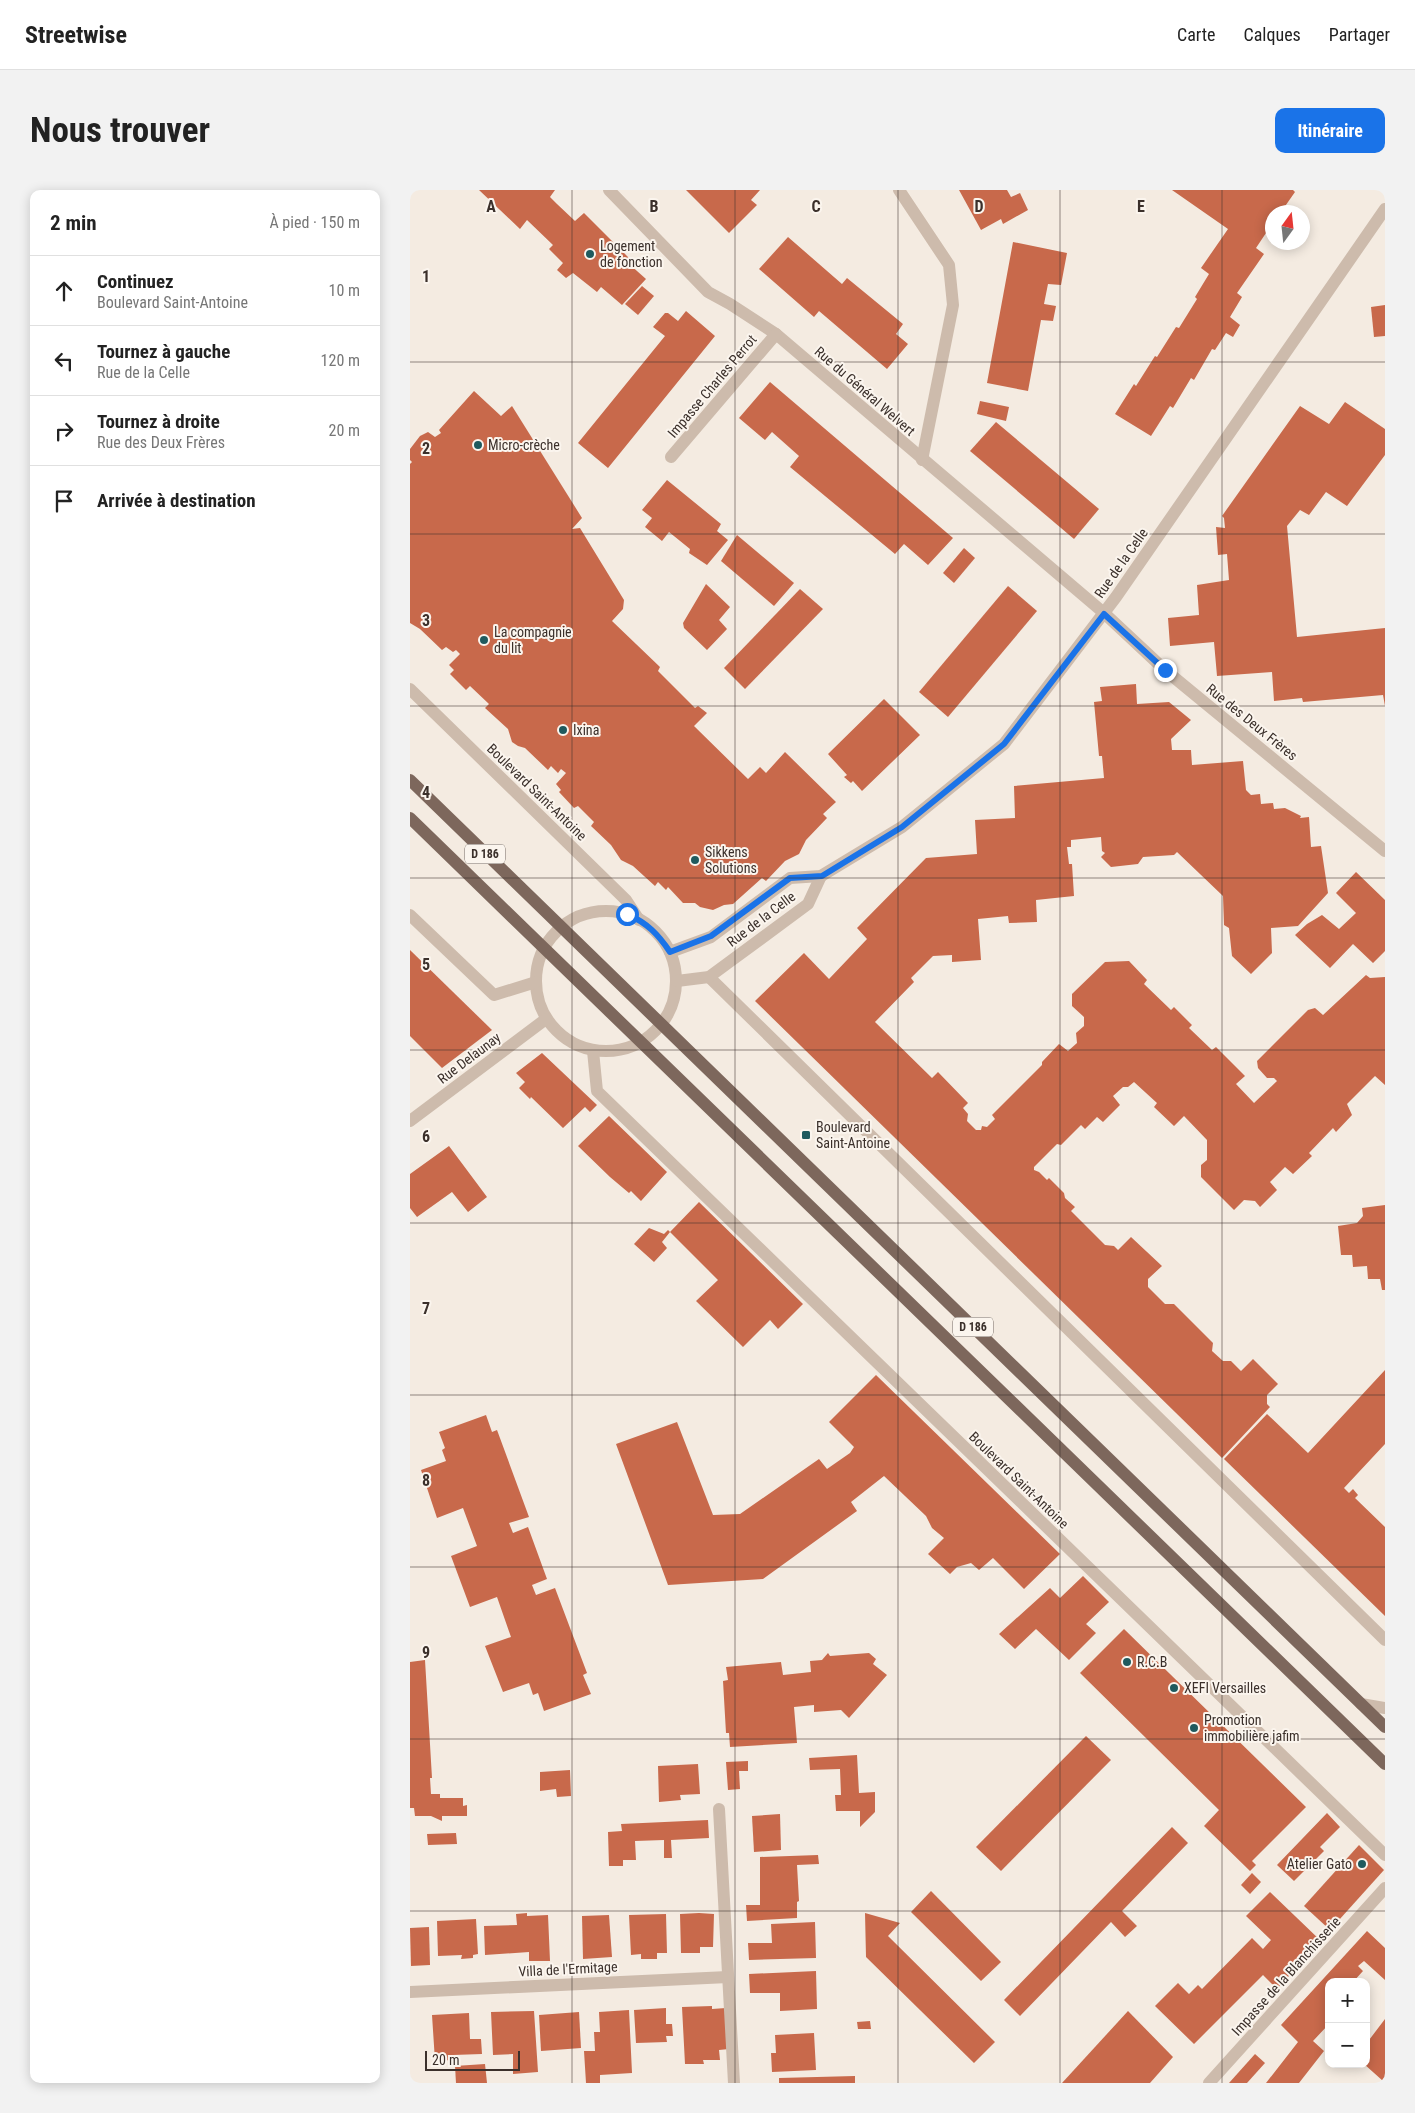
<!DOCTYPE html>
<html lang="fr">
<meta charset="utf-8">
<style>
:root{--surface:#fff;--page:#f2f2f2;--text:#222;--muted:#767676;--line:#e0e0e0;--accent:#1a73e8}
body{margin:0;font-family:"Roboto Condensed",sans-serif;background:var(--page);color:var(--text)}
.controls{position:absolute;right:15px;bottom:15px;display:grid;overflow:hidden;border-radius:10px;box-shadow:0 2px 12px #0003}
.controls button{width:45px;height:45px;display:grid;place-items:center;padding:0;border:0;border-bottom:1px solid var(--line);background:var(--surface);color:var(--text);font:25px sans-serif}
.compass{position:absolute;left:855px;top:15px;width:45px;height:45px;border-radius:50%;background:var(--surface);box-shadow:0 2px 12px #0003;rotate:15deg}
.scale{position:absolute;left:15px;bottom:12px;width:95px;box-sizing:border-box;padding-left:5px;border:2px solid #3b302b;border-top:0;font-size:14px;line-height:18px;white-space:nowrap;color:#3b302b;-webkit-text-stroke:4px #fbf5ee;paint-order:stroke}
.stop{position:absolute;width:15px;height:15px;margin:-11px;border:4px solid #1a73e8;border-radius:50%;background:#fff}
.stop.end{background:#1a73e8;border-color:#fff;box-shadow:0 1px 5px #0008}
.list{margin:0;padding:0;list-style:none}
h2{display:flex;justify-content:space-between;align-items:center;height:65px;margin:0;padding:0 20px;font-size:21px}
h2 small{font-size:16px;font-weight:400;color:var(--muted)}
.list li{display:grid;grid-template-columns:32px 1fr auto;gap:15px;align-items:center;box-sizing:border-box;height:70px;padding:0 20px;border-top:1px solid var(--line)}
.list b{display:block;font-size:19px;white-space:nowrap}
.list p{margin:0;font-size:16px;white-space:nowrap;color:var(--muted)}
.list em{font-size:16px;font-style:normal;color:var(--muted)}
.icon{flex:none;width:28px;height:28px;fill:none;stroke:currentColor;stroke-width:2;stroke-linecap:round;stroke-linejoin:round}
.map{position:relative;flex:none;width:975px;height:1893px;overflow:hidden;border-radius:10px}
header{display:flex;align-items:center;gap:30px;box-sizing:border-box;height:70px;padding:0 25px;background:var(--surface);border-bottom:1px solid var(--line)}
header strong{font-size:24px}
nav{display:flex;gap:28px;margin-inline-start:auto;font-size:18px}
.intro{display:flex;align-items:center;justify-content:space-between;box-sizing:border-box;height:120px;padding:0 30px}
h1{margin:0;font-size:35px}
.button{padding:12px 22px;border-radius:10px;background:var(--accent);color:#fff;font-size:18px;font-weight:700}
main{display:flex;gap:30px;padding:0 30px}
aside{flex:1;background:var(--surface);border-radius:10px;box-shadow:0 2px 12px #0003}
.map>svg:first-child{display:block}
.building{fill:#c8694b}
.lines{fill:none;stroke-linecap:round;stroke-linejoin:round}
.lane{stroke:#cdbbac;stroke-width:12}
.street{stroke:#cdbbac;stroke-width:12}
.primary{stroke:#7d675c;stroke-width:12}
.route{stroke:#1a73e8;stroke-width:6}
.grid{fill:none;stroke:#3b302b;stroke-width:1;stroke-opacity:0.55}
.poi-dot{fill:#1f5a5e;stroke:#fbf5ee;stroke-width:2}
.labels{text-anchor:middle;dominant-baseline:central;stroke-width:4;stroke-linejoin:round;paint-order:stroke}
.shield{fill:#fbf5ee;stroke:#756b66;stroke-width:1}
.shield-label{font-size:12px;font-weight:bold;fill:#3b302b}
.poi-label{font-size:14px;fill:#3b302b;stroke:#fbf5ee;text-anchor:start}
.street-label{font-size:14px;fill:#3b302b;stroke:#fbf5ee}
.grid-label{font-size:16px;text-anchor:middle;font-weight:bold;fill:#3b302b;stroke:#fbf5ee;stroke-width:4;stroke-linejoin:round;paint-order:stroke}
</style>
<header>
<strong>Streetwise</strong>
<nav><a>Carte</a><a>Calques</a><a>Partager</a></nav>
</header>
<div class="intro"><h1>Nous trouver</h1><a class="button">Itinéraire</a></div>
<main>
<aside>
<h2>2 min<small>À pied · 150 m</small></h2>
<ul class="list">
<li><svg class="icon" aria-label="ahead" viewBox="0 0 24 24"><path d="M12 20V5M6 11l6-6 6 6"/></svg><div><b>Continuez</b><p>Boulevard Saint-Antoine</p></div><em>10 m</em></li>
<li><svg class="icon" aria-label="left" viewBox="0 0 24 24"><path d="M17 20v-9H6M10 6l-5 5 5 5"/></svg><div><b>Tournez à gauche</b><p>Rue de la Celle</p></div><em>120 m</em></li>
<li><svg class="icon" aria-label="right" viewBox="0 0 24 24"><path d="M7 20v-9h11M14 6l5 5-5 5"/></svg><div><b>Tournez à droite</b><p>Rue des Deux Frères</p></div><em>20 m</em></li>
<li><svg class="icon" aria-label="arrive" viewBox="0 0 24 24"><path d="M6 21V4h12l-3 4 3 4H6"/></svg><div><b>Arrivée à destination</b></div></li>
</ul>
</aside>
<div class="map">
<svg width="975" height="1893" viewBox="0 0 975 1893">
<rect width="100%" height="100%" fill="#f4ebe1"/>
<!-- building -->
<g class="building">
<path d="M69,0H145L140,7L147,14L165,31L174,23L221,70L218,73L236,89L212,115L191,97L187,102L163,83L156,88L147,80L153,73L139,59L143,55L117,30L110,39Z"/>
<path d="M276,0H350L341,10L347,15L319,43Z"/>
<path d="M549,0H597L601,7L610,3L618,20L593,34L591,29L571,40Z"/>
<path d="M762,0H883L885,2L871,22H862V34L846,58L854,64L827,103L832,107L820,127L830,135L823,147L816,143L805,160L802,159L784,190L781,188L763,218L760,216L741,246L705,224L724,194L726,196L745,166L747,167L766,137L769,138L787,109L785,107L799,84L791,78L818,39Z"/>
<path d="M378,47L432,94L437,88L493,134L486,144L498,154L477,179L409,121L404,127L349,79Z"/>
<path d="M603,52L657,63L651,95L638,94L634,114L646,116L643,131L631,130L618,201L577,193Z"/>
<path d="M232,96L244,106L228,125L215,114Z"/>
<path d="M975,115V146L964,147L961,117Z"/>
<path d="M276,121L305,146L198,278L168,253L255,146L243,137L255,123H258L268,131Z"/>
<path d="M360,192L543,348L518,375L494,354L485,364L380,277L389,266L362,242L355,250L329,228Z"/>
<path d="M64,201L91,226L102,216L172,328L162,339L170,338L214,410L213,419L202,431L250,477L248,481L285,518L288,516L297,523L284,536L338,589L350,577L356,583L375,562L426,612L413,624L417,628L396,650L389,664L375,671L356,691L352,688L323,714L314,715L303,720L290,717L285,713H273L258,697L256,700L248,692L245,696L223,676L211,670L201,655L181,636L184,632L168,616L164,618L149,602L151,600L146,594L156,583L151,579L148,583L141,576L138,580L115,558L108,556L102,552L98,539L75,518L79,514L60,496L56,500L40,484L44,480L39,475L50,464L46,460L43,462L36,457L32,460L10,439L0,433V274L2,272L0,270V259L10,246L18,242L25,247L31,243L29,240Z"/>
<path d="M570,211L599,217L596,231L567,224Z"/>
<path d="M935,212L975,239V265L937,316L916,302L899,325L890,320L877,336L887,447L975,438V516L973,505L893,512L892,508L864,511L862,482L807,486L804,452L760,456L758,428L789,425L787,395L819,390L817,364L808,365L806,337L815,338L814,328L812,326L890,216L919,234Z"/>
<path d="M586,232L689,319L664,349L560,261Z"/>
<path d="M257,290L311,334L307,341L318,350L297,375L279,363L280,359L259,342L252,351L235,337L242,328L232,320Z"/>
<path d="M327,345L384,393L364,416L311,371Z"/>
<path d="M554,358L565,368L544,393L533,383Z"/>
<path d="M296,394L320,417L309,430L317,439L297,460L274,438L273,433Z"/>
<path d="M598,396L627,421L538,527L509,502Z"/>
<path d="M390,399L413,419L335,499L314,478Z"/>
<path d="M726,494L727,514L759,512L781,530L761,549L762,560H781L782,575L833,571L836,600L841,605L850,604L851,614L863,613L864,619L875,618L891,626L890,628L899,627L901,657L911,656L918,703L888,736L861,738L862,763L841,784L822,766L819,738L814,735L813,706L767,662L764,665L733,667L728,674L701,677L691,667L695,663L692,661L691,647L661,650V657H657L659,674H662L664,706L626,710L627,732L599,733L598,726L568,729L571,770L542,772V765L523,766L501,788L504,792L465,832L522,888L528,882L558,913L553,918L558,924L557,931L566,940H571L572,936L577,937L585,929L582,925L632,875V872L649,854L658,861L667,853L666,843L674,836V827L662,816V804L695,772L719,771L737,790L734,794L761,820L764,817L782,835L779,838L802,860L806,857L835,886L826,894L844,913L867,891L864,888H857L848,878L847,871L898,820L905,818L913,825L956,785L960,788L975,787V895L965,886L937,914L942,925L926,942L923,938L899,963L902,966L883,984L875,977L860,992L867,1000L850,1017L845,1011L834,1010L824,1020L791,987V975L797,970V950L774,926L764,936L744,917L747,913L724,892L718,897H713L703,906L710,915L693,932L687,927L675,939L671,935L651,955L647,954L624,977V980L629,982L637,990L639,988L654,1003L655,1008L665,1017L661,1021L695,1055L704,1056L708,1060L721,1047L752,1076L738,1089V1097L755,1114H764L803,1153L802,1161L813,1171H821L831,1181L843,1169L868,1194L857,1205V1214L860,1217L812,1268L345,811L394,763L419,789L457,749L447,738L516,668L567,664L565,630L605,628L604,596L694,588L692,566H689L684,512L692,511L690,497Z"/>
<path d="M474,509L510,545L452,601L443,591L441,593L434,587L437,585L418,564Z"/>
<path d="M946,682L975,710V761L963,773L943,754L920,778L885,745L897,734L912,725L929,739L946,723L926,703Z"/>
<path d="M0,760L82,840L32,878L0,846Z"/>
<path d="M132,863L187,915L180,922L175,917L153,938L121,907L120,909L109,898L115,892L106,883Z"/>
<path d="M199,926L257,982L231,1011L221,1001L219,1003L200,987L168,956Z"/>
<path d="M39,956L77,1007L58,1022L42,1002L7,1027L0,1018V984Z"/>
<path d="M289,1012L393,1114L368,1139L360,1130L333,1157L286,1111L308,1090L260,1042Z"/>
<path d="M975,1015V1100H972L970,1089H958L957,1076L943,1077L942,1065H931L928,1036L947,1033L953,1026L952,1018Z"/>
<path d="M239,1038L254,1044L258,1040L260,1042L252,1052L257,1058L244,1072L224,1054Z"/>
<path d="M975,1180V1254L934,1298L939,1303L943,1299L948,1305L945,1308L975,1337V1426L814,1269L857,1224L898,1263Z"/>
<path d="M466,1185L650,1364L614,1399L583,1368L569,1380L561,1373L547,1377L540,1384L518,1364L534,1348L522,1338L516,1326L474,1286L441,1312L447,1321L353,1389L258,1395L206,1254L267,1232L303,1325L330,1324L409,1269L417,1279L440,1263L444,1257L419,1232Z"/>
<path d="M76,1225L82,1242L87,1240L119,1327L99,1333L103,1343L118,1337L137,1389L122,1395L126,1405L145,1398L177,1483L173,1485L181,1504L134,1521L128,1503L123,1505L119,1493L93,1502L75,1456L101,1447L87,1407L60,1417L41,1366L67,1356L53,1318L27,1328L11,1280L36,1271L32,1260L35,1258L29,1242Z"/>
<path d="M673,1386L699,1412L676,1434L686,1443L659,1470L626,1439L605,1459L589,1444L640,1398L650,1408Z"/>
<path d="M714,1439L896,1617L842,1671L846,1675L840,1681L794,1636L809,1620L670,1483Z"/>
<path d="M418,1463L420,1466L459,1463L466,1469L463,1474L477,1485L439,1528L431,1520L404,1522V1515L384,1517L387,1553L320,1557L319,1543H316L313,1491L318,1490L316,1477L371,1472L373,1485L401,1482L400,1471L412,1470Z"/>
<path d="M15,1470L22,1588H20L21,1604H30V1608H53V1616L57,1615V1626H32V1631L21,1626H5L4,1618H0V1472Z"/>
<path d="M676,1546L701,1570L591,1681L566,1657Z"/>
<path d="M447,1565L449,1603L465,1602V1622L450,1637V1621H426L425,1605H431L430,1579L400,1580L399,1568Z"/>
<path d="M338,1571V1581H329L330,1599L318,1600L316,1572Z"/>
<path d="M288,1574L290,1604L270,1605L271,1610L249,1612L248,1576Z"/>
<path d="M160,1580L161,1606L147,1607L146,1599L130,1601V1582Z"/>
<path d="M917,1623L930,1637L910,1657L914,1661L884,1691L867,1675Z"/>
<path d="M370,1624L371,1660L344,1662L342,1626Z"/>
<path d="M298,1630L299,1648L261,1650L262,1668H254V1650L225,1651L226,1670H213V1676H199L198,1642L212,1641L211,1634Z"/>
<path d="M762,1637L778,1653L712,1721L727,1736L715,1747L701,1732L610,1826L594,1810Z"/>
<path d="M46,1643L47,1654L18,1655L17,1644Z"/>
<path d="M949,1655L974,1680L920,1740L894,1716Z"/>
<path d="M408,1665L409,1674L387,1675L389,1711L387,1712V1728L337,1731L336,1715H350V1667Z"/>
<path d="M842,1683L851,1692L840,1704L831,1695Z"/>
<path d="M521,1701L591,1772L571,1791L501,1722Z"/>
<path d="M860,1702L911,1751L867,1799L853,1785L784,1854L745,1816L768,1793L779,1804L788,1795L792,1799L842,1748L853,1759L861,1750L836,1726Z"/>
<path d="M117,1723V1726L138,1725L140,1771H119V1762L75,1765L74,1736L107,1735L106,1724Z"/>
<path d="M289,1723L304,1724L303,1757H290V1763H271L270,1724Z"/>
<path d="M455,1723L490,1733L478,1746L585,1852L564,1873L456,1767Z"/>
<path d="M256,1724L257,1763H247V1769H231V1764L221,1765L219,1725Z"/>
<path d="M199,1725L202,1767L173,1769L172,1726Z"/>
<path d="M66,1729L68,1764L63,1765V1768L51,1769L52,1765L28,1766L27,1731Z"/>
<path d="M405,1732L406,1768L339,1770L338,1753H362L361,1734Z"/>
<path d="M19,1737L20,1775L1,1776L0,1738Z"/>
<path d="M957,1741L975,1758V1790L954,1771L948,1776L953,1781L943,1792H919V1834L903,1851L914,1861L889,1893H856L888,1852L871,1835Z"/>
<path d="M406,1781L407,1819L370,1821V1803H340L339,1784Z"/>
<path d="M302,1816V1819L316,1818L319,1859L309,1860L310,1870H293L294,1874H275L272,1817Z"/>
<path d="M256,1818V1834H262L263,1846H256L257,1852L226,1853L224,1820Z"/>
<path d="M219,1820L222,1883L190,1885V1893H176L174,1861H185L184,1842H190L189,1822Z"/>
<path d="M124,1821L128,1882L103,1884V1864L83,1865L81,1822Z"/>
<path d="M718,1821L763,1867L740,1893H652Z"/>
<path d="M169,1822L171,1858L131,1861L129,1825Z"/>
<path d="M59,1823L60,1849H71L72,1864L43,1865V1870L25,1871L22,1825Z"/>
<path d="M975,1829V1888L973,1891L954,1874H956V1854Z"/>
<path d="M460,1831L461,1839H448L447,1832Z"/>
<path d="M404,1843L406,1880L362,1882L361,1863H366L365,1845Z"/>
<path d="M845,1864L855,1873L837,1893H819Z"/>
<path d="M75,1874L77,1893H46L45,1876Z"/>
<path d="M445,1886V1893H369V1888Z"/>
</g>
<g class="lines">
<!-- lane -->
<path class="lane" d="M951,1514L975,1518"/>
<!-- street -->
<g class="street">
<path d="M199,0L298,102L320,114L366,144L694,423L755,480L975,661"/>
<path d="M489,0L539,75L543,115L512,270"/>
<path d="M261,267L366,144"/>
<path d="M0,499L216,710L229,730"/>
<circle cx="196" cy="791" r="70"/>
<path d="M0,725L84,805L126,792"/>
<path d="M260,762L301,747L380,688L411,686L492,637L594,554L706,407L975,19"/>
<path d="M299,787L975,1450"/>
<path d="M267,791L299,787L318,773L398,714L411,686"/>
<path d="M183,861L187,901L975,1665"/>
<path d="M0,931L136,829"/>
<path d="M309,1619L324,1893"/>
<path d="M0,1802L318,1787"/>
<path d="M799,1893L975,1698"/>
</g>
<!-- primary -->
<g class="primary">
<path d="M0,590L975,1537"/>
<path d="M0,628L975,1574"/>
</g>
</g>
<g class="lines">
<!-- route -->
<path class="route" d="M217,724C237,733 248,744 260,762L301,746L380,688L412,686L492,637L594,554L694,424L755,480"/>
</g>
<!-- grid -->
<path class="grid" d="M162,0V1893M325,0V1893M488,0V1893M650,0V1893M812,0V1893M0,172H975M0,344H975M0,516H975M0,688H975M0,860H975M0,1033H975M0,1205H975M0,1377H975M0,1549H975M0,1721H975"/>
<!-- markers -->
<g class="poi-dot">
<circle cx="180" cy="64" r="5"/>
<circle cx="68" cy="255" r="5"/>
<circle cx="74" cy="450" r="5"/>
<circle cx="153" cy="540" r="5"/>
<circle cx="285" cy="670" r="5"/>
<rect x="391" y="940" width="10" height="10" rx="2.5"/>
<circle cx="717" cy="1472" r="5"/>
<circle cx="764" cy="1498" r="5"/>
<circle cx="784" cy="1538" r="5"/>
<circle cx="952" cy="1674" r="5"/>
</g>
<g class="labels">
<!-- shield labels -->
<g class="shield">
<rect x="55" y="654.5" width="40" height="19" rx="4"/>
<rect x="543" y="1127.5" width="40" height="19" rx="4"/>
</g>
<g class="shield-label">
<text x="75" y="664">D 186</text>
<text x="563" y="1137">D 186</text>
</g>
<!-- poi labels -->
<g class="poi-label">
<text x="190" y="56">Logement<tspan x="190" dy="16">de fonction</tspan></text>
<text x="78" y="255">Micro-crèche</text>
<text x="84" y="442">La compagnie<tspan x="84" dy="16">du lit</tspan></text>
<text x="163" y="540">Ixina</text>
<text x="295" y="662">Sikkens<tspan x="295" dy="16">Solutions</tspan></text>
<text x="406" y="937">Boulevard<tspan x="406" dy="16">Saint-Antoine</tspan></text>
<text x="727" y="1472">R.C.B</text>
<text x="774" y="1498">XEFI Versailles</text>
<text x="794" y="1530">Promotion<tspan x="794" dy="16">immobilière jafim</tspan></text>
<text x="942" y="1674" text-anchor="end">Atelier Gato</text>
</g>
<!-- street labels -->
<g class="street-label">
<text transform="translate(302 196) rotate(-50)">Impasse Charles Perrot</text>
<text transform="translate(455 201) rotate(41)">Rue du Général Welvert</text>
<text transform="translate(711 373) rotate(-55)">Rue de la Celle</text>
<text transform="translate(842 532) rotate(39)">Rue des Deux Frères</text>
<text transform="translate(127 602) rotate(44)">Boulevard Saint-Antoine</text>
<text transform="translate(351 729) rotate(-37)">Rue de la Celle</text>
<text transform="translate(59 868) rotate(-37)">Rue Delaunay</text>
<text transform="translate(609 1290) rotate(44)">Boulevard Saint-Antoine</text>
<text transform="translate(158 1779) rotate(-3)">Villa de l'Ermitage</text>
<text transform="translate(876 1786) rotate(-48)">Impasse de la Blanchisserie</text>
</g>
</g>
<g class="grid-label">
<text x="81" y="22">A</text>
<text x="244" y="22">B</text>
<text x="406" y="22">C</text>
<text x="569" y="22">D</text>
<text x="731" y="22">E</text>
<text x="16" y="92">1</text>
<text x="16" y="264">2</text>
<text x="16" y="436">3</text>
<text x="16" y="608">4</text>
<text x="16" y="780">5</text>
<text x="16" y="952">6</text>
<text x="16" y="1124">7</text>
<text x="16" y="1296">8</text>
<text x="16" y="1468">9</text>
</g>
</svg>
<div class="controls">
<button>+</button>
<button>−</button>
</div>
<svg class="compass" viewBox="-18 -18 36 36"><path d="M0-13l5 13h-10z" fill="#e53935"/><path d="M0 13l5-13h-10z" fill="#767676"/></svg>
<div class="scale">20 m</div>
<div class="stop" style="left:217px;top:724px"></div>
<div class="stop end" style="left:755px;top:480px"></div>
</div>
</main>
